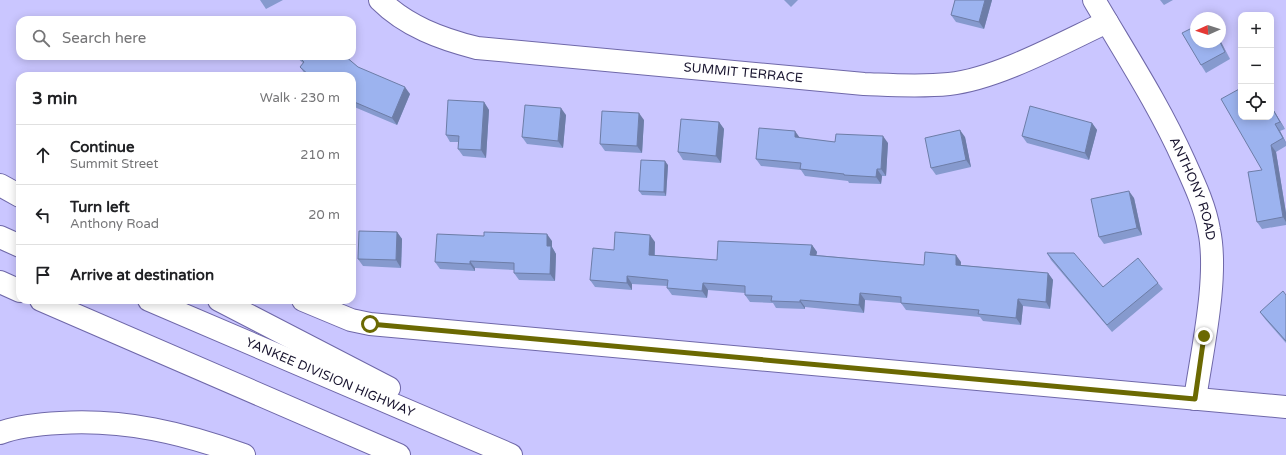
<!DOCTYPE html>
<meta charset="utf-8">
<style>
:root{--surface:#fff;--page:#f6f6f6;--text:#202124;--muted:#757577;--line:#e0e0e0}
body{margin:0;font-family:"Varela Round",sans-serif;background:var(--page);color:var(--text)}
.controls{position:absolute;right:12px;top:12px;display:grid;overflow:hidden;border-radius:8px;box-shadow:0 2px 10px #0003}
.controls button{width:36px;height:36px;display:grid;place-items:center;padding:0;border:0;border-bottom:1px solid var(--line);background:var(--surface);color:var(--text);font:20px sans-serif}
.compass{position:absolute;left:1190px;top:12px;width:36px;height:36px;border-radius:50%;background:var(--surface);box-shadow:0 2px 10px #0003;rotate:267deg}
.stop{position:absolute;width:12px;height:12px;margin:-9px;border:3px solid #6b6902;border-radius:50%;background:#fff}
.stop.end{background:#6b6902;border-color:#fff;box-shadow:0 1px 4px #0008}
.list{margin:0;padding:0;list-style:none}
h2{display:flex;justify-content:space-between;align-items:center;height:52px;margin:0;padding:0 16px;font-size:17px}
h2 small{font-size:13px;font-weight:400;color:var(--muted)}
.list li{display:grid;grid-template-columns:26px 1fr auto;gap:12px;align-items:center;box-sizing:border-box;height:60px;padding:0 16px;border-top:1px solid var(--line)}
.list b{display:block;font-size:15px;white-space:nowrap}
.list p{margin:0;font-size:13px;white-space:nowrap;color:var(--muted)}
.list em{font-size:13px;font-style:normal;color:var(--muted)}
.icon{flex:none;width:22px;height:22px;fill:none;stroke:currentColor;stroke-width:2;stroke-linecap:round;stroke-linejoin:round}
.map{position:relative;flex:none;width:1286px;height:455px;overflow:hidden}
.search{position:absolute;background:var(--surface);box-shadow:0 2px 10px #0003;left:16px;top:16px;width:340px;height:44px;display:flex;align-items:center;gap:10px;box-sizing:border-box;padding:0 14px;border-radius:12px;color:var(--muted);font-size:15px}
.panel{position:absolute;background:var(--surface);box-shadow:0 2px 10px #0003;left:16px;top:72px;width:340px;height:232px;border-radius:12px}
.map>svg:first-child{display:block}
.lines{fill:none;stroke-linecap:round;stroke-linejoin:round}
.minor-casing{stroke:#6f68a9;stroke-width:24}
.tertiary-casing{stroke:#6f68a9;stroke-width:24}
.motorway-casing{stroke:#6f68a9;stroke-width:24}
.minor{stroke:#fff;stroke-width:22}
.tertiary{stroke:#fff;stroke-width:22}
.motorway{stroke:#fff;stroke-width:22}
.wall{fill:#869ace}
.shaded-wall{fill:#6d7da7}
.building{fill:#9cb3ef;stroke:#6d7da7}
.route{stroke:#6b6902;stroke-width:5}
.labels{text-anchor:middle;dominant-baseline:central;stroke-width:4;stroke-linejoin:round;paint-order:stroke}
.street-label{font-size:13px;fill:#19152f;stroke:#cac6ff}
</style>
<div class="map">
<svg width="1286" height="455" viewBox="0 0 1286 455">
<rect width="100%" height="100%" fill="#cac6ff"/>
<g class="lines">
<defs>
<g id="minor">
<path id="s1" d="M380,0C406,26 441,39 477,48L864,84C892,85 920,87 949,84C997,79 1062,43 1107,22"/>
<path id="s2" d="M1094,0C1125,53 1159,105 1184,161C1194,183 1205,206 1209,230C1219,276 1202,351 1195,399"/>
<path d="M303,300L351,320L370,324L1286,407"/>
</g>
<path id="tertiary" d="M0,433C18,426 40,424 60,423C125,419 183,433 244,455"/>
<g id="motorway">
<path d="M0,185L20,196"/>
<path d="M0,237L20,246"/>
<path d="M0,282L20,291"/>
<path d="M41,300L399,455"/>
<path id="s3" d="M149,300L511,455"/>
<path d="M219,300L389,388"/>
</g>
</defs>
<!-- minor casing -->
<use href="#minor" class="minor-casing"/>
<!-- tertiary casing -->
<use href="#tertiary" class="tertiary-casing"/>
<!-- motorway casing -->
<use href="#motorway" class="motorway-casing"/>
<!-- minor -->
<use href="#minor" class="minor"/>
<!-- tertiary -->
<use href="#tertiary" class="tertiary"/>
<!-- motorway -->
<use href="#motorway" class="motorway"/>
</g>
<!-- wall -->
<g class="wall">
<path d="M260,0H283L266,9Z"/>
<path d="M784,0H798L791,7Z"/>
<path d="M955,0H992L984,29L956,22L951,15Z"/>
<path d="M1160,0H1173L1164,5Z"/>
<path d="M1220,42L1230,59L1206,73L1201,65Z"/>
<path d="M295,56H345L358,67L410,94L397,125L352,106V76H307L305,74L300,67L303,63Z"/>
<path d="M484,102L489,110L486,158L463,156L458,149V142H450L446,135Z"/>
<path d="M1271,106L1285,129L1280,131L1286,142V146L1276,152L1286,213V225L1262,229L1257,222L1271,117Z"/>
<path d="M566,115L563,148L527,144L522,137Z"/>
<path d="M644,120L642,153L605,151L600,144Z"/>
<path d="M719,122L724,129L721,163L683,160L678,152Z"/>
<path d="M1092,123L1097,130L1089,160L1027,143L1022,136Z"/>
<path d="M965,137L971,167L936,175L931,168Z"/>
<path d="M800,138L835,142L888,143L886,176H882L881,184L849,183L848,181L805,176L801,170L761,166L756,159Z"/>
<path d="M668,165L666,196L642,195L639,191Z"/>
<path d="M1134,198L1142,235L1104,244L1099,237Z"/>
<path d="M397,232L402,239L401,268L363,266L358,259Z"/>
<path d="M552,241V247L556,254L555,281L519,280L514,273V270L475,268V271L440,269L435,262Z"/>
<path d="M655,242V255L717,260L812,245L817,252L816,255L924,265L961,262V265L1048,273L1053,280L1050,309L1023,306L1021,325L983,321L980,317L906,310L901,303L865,300L864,313L805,307V309L776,308L773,303L750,302L745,295V293L708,290L707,298L672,295L667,288V286L632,284V290L595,287L590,280L614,250Z"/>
<path d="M1047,253L1103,287L1158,283L1163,289L1112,332L1051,260Z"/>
<path d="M1286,295V343L1265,319L1260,312Z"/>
</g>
<!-- shaded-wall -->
<g class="shaded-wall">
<path d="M985,0H992L984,29L979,22Z"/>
<path d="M1220,40L1230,59L1220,42Z"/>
<path d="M405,87L410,94L397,125L392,118Z"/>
<path d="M484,102L489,110L486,158L481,150Z"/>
<path d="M1271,106L1285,129L1280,122Z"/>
<path d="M561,108L566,115L563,148L558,141Z"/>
<path d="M639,113L644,120L642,153L637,146Z"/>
<path d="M719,122L724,129L721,163L716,156Z"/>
<path d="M1092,123L1097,130L1089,160L1085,153Z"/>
<path d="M1275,124L1280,131L1286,143L1283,138Z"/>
<path d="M960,130L965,137L971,167L966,160Z"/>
<path d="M795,131L800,138L795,137Z"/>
<path d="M883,136L888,143L886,176L881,169Z"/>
<path d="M1271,145L1276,152L1286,213V222L1283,217Z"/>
<path d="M665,161L668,165L666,196L664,192Z"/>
<path d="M877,169L882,176L881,184L876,177Z"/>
<path d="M1129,191L1134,198L1142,235L1137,228Z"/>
<path d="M397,232L402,239L401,268L396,260Z"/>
<path d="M547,234L552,241V247L556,254L555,281L550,274L547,246Z"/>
<path d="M650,235L655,242L654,262L649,255Z"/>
<path d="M812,245L817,252L815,262L810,255Z"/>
<path d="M956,255L961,262L960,272L956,265Z"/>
<path d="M470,261L475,268V271L470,264Z"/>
<path d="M1048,273L1053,280L1050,309L1046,302Z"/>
<path d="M627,276L632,284V290L627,283Z"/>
<path d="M703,283L708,290L707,298L702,291Z"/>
<path d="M860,293L865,300L864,313L859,305Z"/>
<path d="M1018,299L1023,306L1021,325L1016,318Z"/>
<path d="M800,300L805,307V309L800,302Z"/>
</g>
<!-- building -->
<g class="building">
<path d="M955,0H985L979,22L951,15Z"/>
<path d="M1196,26V42H1220L1225,52L1201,65L1182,33Z"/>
<path d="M298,56H345L358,67L405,87L392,118L352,101V76H310L300,67L304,62Z"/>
<path d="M1241,88V117H1271V106L1280,122L1275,124L1283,138L1271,145L1283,217L1257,222L1248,172L1262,170L1221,99Z"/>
<path d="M448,100L484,102L481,150L458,149L459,136L446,135Z"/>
<path d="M525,105L561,108L558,141L522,137Z"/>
<path d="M1030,106L1092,123L1085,153L1022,136Z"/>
<path d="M602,111L639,113L637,146L600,144Z"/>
<path d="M681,119L719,122L716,156L678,152Z"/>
<path d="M759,128L795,131V137L835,142L836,134L883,136L881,169H877L876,177L844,175V174L800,169L801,163L756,159Z"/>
<path d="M960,130L966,160L931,168L925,138Z"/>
<path d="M641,160L665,161L664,192L639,191Z"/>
<path d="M1129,191L1137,228L1099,237L1091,199Z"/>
<path d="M359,231L397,232L396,260L358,259Z"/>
<path d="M484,232L547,234V246H551L550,274L514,273V263L470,261V264L435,262L437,234L484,236Z"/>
<path d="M615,232L650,235L649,255L717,260L718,241L812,245L810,255L924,265L925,252L956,255V265L1048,273L1046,302L1018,299L1016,318L978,314L979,310L901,303V297L860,293L859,305L800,300V302L771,301L772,296L745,295V286L703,283L702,291L667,288L668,280L627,276V283L590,280L593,248L614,250Z"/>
<path d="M1047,253H1074L1103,287L1138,258L1158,283L1107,325Z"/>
<path d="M1283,291L1286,295V341L1260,312Z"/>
</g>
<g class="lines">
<!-- route -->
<path class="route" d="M370,324L1195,399L1204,336"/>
</g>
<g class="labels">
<!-- street labels -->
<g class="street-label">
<text stroke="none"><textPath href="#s1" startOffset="377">SUMMIT TERRACE</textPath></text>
<text stroke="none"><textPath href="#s2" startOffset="214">ANTHONY ROAD</textPath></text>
<text stroke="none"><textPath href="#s3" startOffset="197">YANKEE DIVISION HIGHWAY</textPath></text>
</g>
</g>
</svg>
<div class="controls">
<button>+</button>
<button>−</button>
<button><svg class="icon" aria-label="locate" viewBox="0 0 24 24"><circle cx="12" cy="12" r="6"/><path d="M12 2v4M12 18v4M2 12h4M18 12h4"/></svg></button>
</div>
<svg class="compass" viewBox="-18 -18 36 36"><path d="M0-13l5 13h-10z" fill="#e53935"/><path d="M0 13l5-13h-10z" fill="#757577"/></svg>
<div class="stop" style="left:370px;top:324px"></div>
<div class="stop end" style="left:1204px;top:336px"></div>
<div class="search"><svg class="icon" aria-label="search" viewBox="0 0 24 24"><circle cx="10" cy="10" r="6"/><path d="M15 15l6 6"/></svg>Search here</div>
<section class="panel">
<h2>3 min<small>Walk · 230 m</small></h2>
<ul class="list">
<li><svg class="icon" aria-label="ahead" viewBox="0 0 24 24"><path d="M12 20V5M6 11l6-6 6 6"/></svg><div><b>Continue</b><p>Summit Street</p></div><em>210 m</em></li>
<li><svg class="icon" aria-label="left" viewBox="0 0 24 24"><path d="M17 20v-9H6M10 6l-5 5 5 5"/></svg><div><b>Turn left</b><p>Anthony Road</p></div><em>20 m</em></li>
<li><svg class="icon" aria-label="arrive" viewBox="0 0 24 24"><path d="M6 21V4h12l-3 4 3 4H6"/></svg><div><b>Arrive at destination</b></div></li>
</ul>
</section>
</div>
